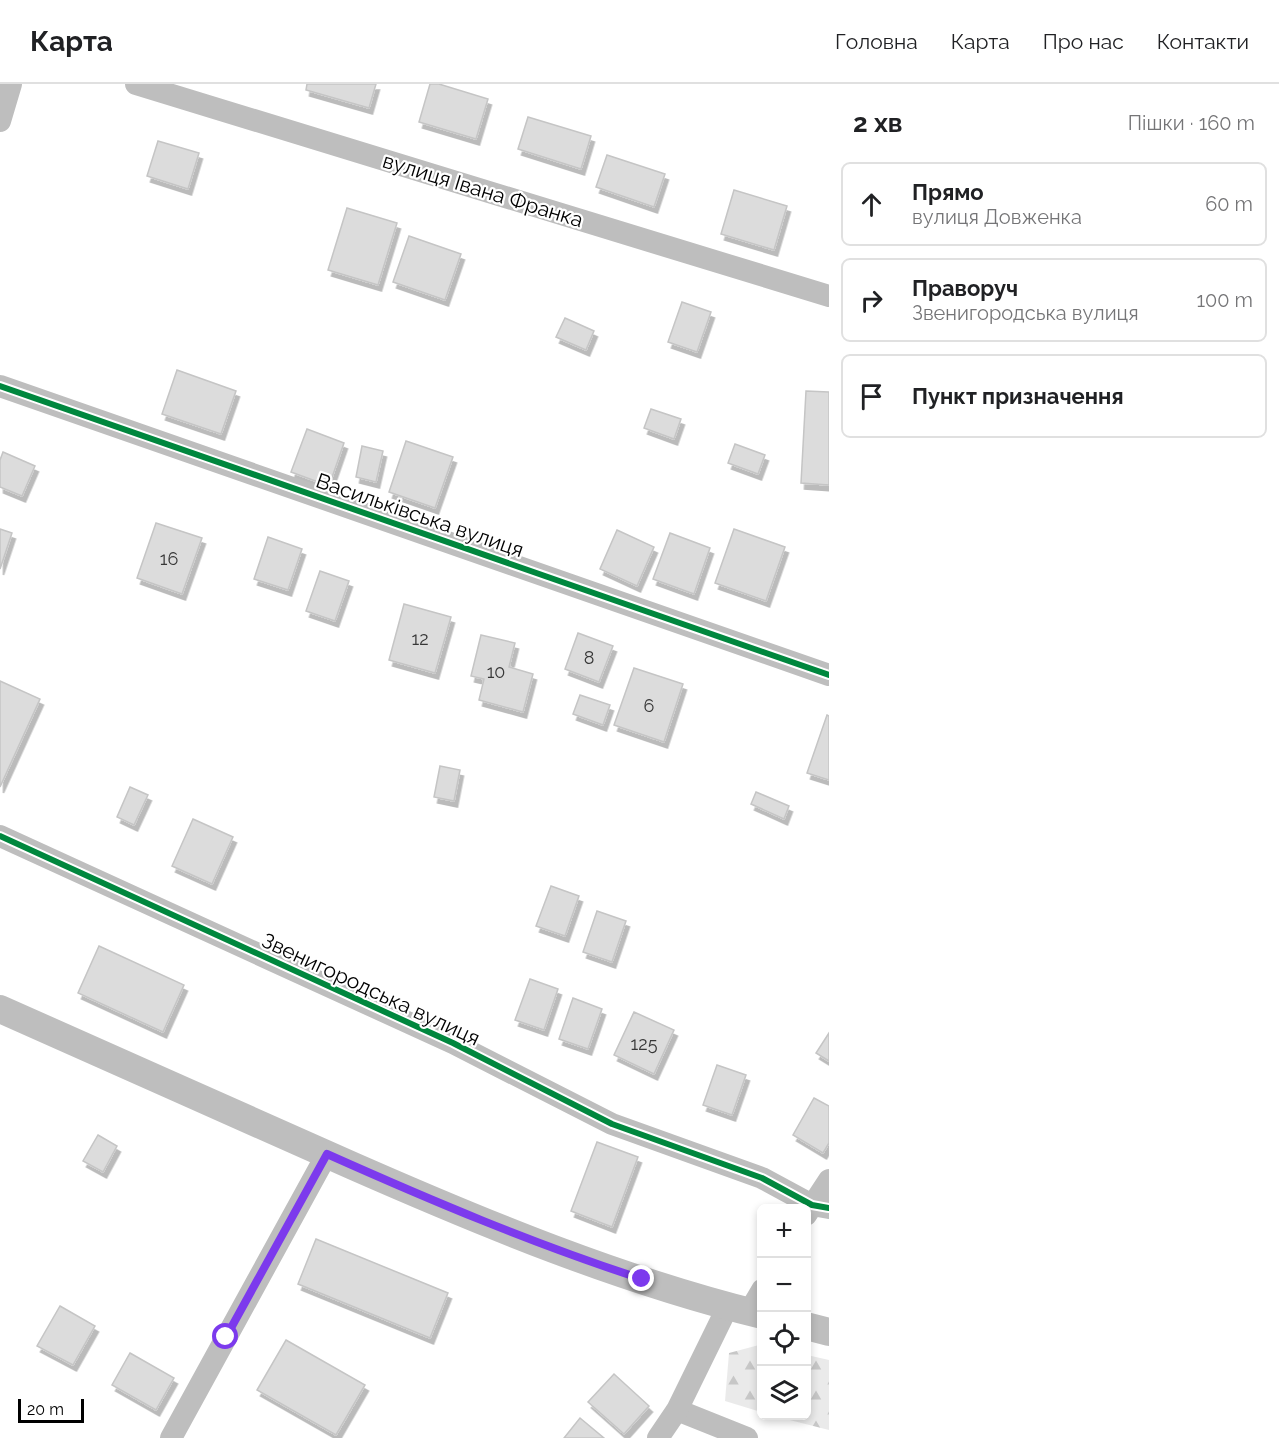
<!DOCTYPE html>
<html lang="uk">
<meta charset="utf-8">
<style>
:root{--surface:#fff;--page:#f6f6f6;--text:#202124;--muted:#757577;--line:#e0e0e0}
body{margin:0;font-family:Raleway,sans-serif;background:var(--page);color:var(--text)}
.controls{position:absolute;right:18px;bottom:18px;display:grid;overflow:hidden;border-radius:9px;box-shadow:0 3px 9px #0003}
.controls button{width:54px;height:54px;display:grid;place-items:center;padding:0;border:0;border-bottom:2px solid var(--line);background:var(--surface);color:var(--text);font:30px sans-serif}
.scale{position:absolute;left:18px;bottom:15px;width:66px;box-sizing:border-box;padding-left:6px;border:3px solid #000;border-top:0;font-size:16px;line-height:21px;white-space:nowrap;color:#000;-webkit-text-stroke:4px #fff;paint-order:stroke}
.stop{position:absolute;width:18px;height:18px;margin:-14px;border:4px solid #7c3aed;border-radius:50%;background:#fff}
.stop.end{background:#7c3aed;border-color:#fff;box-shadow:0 2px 6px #0008}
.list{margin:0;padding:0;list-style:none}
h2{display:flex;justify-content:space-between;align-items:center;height:78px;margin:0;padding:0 24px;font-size:26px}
h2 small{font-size:20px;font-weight:400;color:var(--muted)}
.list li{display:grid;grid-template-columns:39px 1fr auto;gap:18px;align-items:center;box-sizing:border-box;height:84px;margin:0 12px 12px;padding:0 12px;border:2px solid var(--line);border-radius:9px}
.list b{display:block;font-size:22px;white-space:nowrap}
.list p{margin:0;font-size:20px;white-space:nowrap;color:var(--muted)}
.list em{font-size:20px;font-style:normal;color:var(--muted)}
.icon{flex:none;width:33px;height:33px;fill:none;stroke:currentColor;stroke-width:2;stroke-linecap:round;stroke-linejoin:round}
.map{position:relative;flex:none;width:829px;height:1354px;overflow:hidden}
header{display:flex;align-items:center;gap:36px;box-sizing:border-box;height:84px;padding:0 30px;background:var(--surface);border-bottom:2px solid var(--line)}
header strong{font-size:28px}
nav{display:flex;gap:33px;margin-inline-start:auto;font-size:21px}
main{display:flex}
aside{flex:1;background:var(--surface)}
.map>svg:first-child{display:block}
.forest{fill:url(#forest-firs)}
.building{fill:#dcdcdc;stroke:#c5c5c5;stroke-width:1.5;filter:url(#shadow)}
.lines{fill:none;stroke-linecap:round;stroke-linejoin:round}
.minor{stroke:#bebebe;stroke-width:22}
.tertiary{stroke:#bebebe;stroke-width:28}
.cycleway-casing{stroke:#fff;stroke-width:10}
.cycleway{stroke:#00873e;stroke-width:6}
.route{stroke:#7c3aed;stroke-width:8}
.labels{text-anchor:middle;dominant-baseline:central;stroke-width:4.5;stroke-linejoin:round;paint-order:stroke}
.number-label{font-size:18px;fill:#373737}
.street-label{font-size:21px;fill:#000;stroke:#fff}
</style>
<header>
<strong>Карта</strong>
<nav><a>Головна</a><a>Карта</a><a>Про нас</a><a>Контакти</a></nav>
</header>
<main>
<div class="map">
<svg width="829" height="1354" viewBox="0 0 829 1354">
<defs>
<pattern id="forest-firs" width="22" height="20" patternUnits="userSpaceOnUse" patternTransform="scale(1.5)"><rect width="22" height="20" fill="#eaeaea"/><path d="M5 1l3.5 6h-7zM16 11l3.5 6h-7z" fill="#c7c7c7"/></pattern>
<filter id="shadow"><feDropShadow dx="3.5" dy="6" stdDeviation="0" flood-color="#0004"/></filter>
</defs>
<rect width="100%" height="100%" fill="#fff"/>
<!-- forest -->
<g class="forest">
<path d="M759,1261H762L761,1328L725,1317L729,1269Z"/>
<path d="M807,1271L829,1276V1346L774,1332H806Z"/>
</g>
<!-- building -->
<g class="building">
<path d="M307,0H376L369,24L306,6Z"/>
<path d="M430,0H439L488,15L476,55L419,38Z"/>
<path d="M528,33L591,52L581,85L518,65Z"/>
<path d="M158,57L199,69L188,105L147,92Z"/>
<path d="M607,71L665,90L654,123L596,103Z"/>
<path d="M734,106L787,122L774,166L721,150Z"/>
<path d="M347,124L397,139L378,201L328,186Z"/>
<path d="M409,152L461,170L445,216L393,198Z"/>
<path d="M682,218L711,228L697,268L668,258Z"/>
<path d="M565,234L594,247L586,266L556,253Z"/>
<path d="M177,286L236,307L221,350L162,330Z"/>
<path d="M806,307L829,308V401L801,399Z"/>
<path d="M651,325L681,335L674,355L644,344Z"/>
<path d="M307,345L344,359L329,402L291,388Z"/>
<path d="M406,357L453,373L435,424L389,408Z"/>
<path d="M735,360L765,371L758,390L728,379Z"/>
<path d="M362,362L383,367L376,398L356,393Z"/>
<path d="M3,368L35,382L22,412L0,403V376Z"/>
<path d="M156,439L202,454L182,510L137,494Z"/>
<path d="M0,445L12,449L0,485Z"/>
<path d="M734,445L785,463L766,517L715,499Z"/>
<path d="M617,446L654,463L637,502L600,485Z"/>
<path d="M670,449L710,464L694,510L653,495Z"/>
<path d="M268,453L302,465L288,506L254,495Z"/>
<path d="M320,487L349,497L335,537L306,527Z"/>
<path d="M404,520L451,533L435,589L389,576Z"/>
<path d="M578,549L613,562L599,598L565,585Z"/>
<path d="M481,551L515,559L509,583L533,590L523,628L479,616L484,595L471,592Z"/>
<path d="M634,584L683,600L664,658L614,641Z"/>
<path d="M0,597L40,615L0,703Z"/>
<path d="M580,611L610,621L603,641L573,630Z"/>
<path d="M827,631L829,632V696L807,689Z"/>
<path d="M440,682L460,686L454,717L434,713Z"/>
<path d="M130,703L148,711L134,741L117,733Z"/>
<path d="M756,708L789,722L784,735L751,720Z"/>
<path d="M193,735L233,753L212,800L172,782Z"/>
<path d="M551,802L579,812L565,852L536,842Z"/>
<path d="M597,827L626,837L612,878L583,868Z"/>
<path d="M99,862L184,901L163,948L78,909Z"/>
<path d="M530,895L558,905L544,946L515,936Z"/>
<path d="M573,914L602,925L588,965L559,955Z"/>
<path d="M634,928L674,946L654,990L614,971Z"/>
<path d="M829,949V977L816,969Z"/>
<path d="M717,981L746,991L732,1031L703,1021Z"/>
<path d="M814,1014L829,1022V1059L823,1069L793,1051Z"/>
<path d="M98,1051L117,1062L103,1088L83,1077Z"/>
<path d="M597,1058L638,1073L612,1143L571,1127Z"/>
<path d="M316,1155L448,1209L430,1254L298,1200Z"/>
<path d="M60,1222L95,1242L73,1281L37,1262Z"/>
<path d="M286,1256L365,1301L336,1351L257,1306Z"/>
<path d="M130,1269L174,1294L156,1326L112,1301Z"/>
<path d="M614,1290L649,1322L624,1350L588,1318Z"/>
<path d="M580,1334L604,1354H564Z"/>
</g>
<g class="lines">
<!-- minor -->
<g class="minor">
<path d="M136,0L829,212"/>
<path d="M0,37L11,0"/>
<path d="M0,302L829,591"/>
<path d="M0,752L453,959L612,1040L762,1094L812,1121L829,1124"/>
<path d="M806,1131L829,1096"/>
<path d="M749,1228L762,1206"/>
<path d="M677,1326L747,1354"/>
<path d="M171,1354L327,1070"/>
<path d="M658,1354L677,1326L728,1222"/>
</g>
<!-- tertiary -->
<g class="tertiary">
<path d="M0,925C118,977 235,1030 353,1082C485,1140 620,1196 762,1231"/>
<path d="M806,1242L829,1248"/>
</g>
<defs>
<g id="cycleway">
<path d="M0,302L829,591"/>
<path d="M0,752L453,959L612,1040L762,1094L812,1121L829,1124"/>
</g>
</defs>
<!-- cycleway casing -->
<use href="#cycleway" class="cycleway-casing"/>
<!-- cycleway -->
<use href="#cycleway" class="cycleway"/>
</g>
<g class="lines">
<!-- route -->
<path class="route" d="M226,1253L327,1070C430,1116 534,1160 642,1195"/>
</g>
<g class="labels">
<!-- number labels -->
<g class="number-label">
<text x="169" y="474">16</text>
<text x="420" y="554">12</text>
<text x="589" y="573">8</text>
<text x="496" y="587">10</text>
<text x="649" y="621">6</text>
<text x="644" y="959">125</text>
</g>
<!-- street labels -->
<g class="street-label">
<text transform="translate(483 106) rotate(17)">вулиця Івана Франка</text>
<text transform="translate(420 431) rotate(19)">Васильківська вулиця</text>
<text transform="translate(371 905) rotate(25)">Звенигородська вулиця</text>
</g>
</g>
</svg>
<div class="controls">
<button>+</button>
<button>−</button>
<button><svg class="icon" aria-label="locate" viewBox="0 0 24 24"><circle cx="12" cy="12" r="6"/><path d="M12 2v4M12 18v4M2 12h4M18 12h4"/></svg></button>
<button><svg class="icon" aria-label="layers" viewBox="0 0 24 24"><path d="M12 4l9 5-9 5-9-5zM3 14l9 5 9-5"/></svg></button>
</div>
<div class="scale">20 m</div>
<div class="stop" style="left:226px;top:1253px"></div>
<div class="stop end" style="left:642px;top:1195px"></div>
</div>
<aside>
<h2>2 хв<small>Пішки · 160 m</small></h2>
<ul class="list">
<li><svg class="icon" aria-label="ahead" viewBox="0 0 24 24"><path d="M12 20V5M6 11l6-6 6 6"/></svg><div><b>Прямо</b><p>вулиця Довженка</p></div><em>60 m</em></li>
<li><svg class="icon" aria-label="right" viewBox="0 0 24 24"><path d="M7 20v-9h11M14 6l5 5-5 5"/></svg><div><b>Праворуч</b><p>Звенигородська вулиця</p></div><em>100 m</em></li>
<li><svg class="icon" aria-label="arrive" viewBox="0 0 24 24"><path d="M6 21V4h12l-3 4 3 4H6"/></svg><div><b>Пункт призначення</b></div></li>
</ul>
</aside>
</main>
